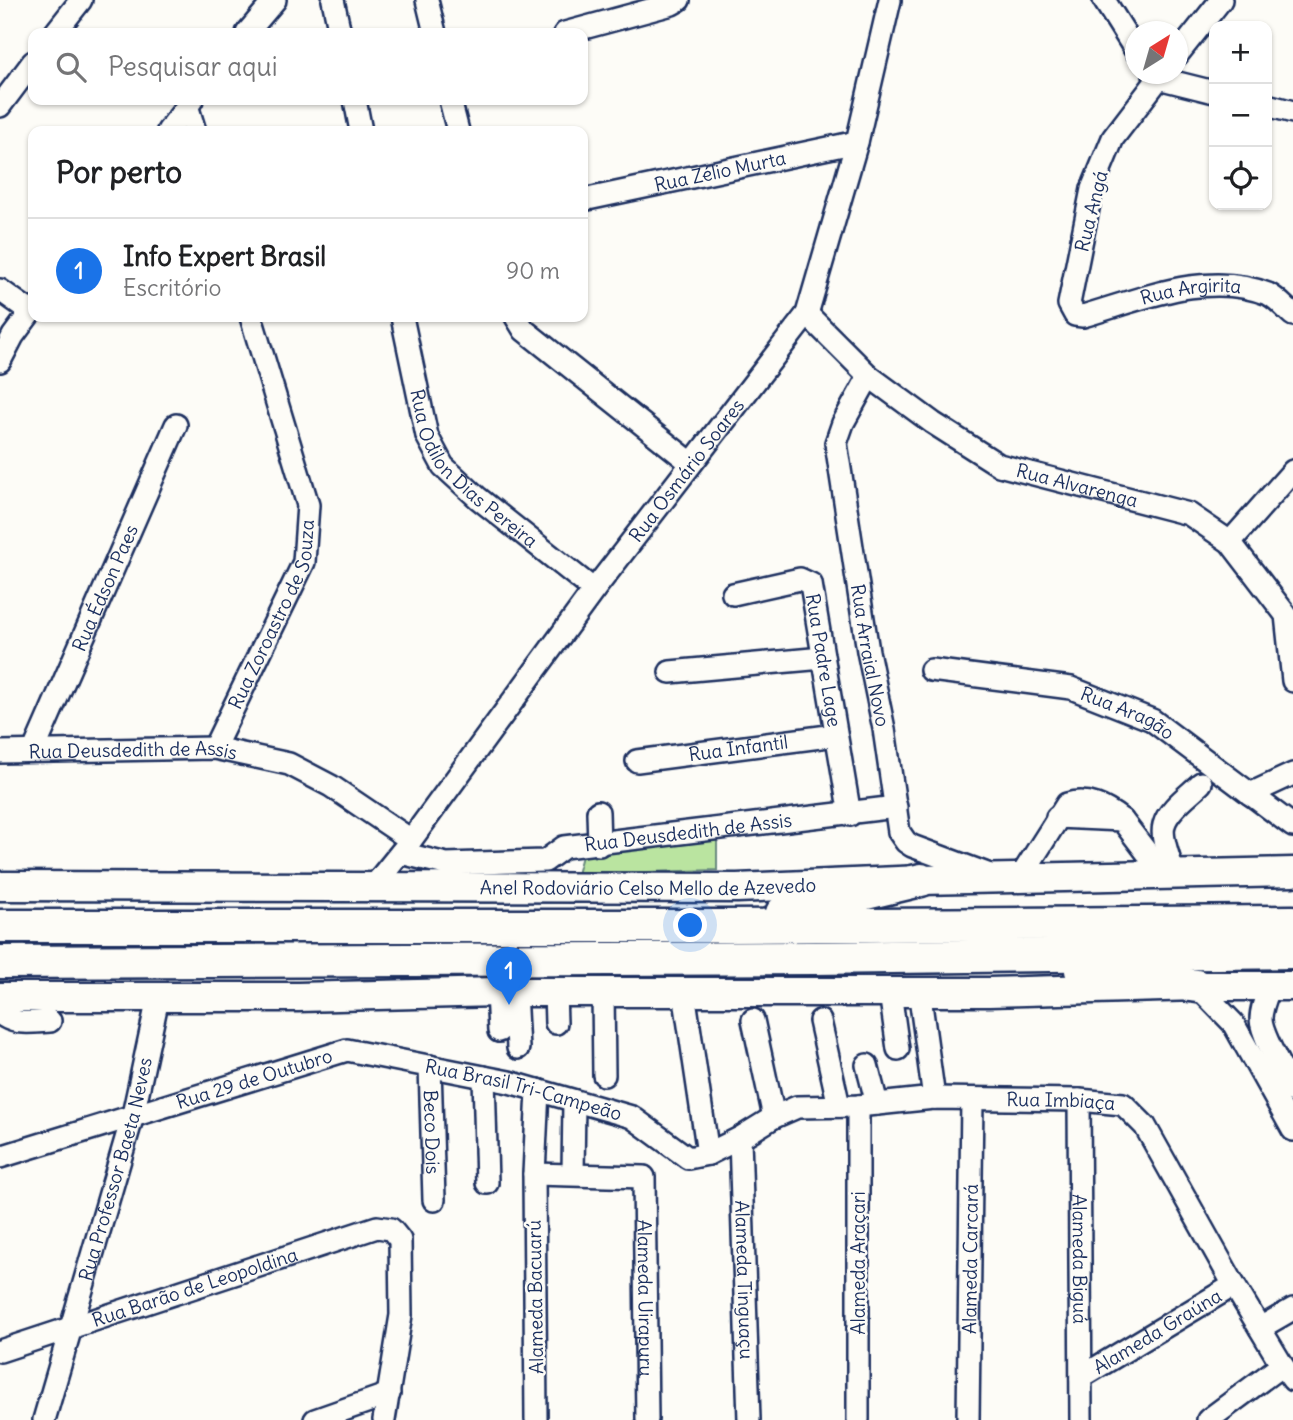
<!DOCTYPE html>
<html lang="pt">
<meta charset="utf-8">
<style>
:root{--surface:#fff;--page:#f6f6f6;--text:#202124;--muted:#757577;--line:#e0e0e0;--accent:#1a73e8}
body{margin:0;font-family:Delius,sans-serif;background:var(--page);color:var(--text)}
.controls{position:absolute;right:21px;top:21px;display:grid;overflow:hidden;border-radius:14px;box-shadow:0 2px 5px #0004}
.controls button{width:63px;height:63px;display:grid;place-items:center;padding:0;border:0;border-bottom:2px solid var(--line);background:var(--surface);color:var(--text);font:35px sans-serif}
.compass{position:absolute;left:1125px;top:21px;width:63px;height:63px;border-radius:50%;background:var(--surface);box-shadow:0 2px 5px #0004;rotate:37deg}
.you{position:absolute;left:691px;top:926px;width:24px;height:24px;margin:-18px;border:5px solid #fff;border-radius:50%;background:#1a73e8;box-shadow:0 0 0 10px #1a73e833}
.badge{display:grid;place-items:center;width:46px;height:46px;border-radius:50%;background:var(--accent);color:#fff;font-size:23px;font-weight:700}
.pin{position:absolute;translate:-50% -58px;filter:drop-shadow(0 2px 4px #0008)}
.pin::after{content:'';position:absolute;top:37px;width:24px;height:21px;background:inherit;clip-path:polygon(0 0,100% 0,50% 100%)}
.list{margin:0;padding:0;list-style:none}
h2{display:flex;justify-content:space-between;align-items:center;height:91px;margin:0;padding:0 28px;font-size:30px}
h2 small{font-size:23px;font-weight:400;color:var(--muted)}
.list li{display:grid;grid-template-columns:46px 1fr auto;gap:21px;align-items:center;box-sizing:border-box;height:105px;padding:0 28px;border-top:2px solid var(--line)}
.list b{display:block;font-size:26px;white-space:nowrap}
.list p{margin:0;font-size:23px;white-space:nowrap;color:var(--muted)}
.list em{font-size:23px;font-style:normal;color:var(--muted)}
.icon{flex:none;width:38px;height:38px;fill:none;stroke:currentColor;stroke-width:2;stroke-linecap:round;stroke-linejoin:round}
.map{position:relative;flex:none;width:1293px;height:1420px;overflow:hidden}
.search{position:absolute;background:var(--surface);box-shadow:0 2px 5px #0004;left:28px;top:28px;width:560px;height:77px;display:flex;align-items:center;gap:18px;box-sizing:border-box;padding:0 24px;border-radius:14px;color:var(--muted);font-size:26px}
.panel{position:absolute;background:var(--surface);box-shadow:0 2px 5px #0004;left:28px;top:126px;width:560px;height:196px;border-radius:14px}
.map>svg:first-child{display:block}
.green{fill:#bae4a0;stroke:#6a8a7f;stroke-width:2}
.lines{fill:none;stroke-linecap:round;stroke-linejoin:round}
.minor-casing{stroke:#1b2f5e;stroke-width:26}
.major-casing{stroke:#1b2f5e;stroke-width:33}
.highway-casing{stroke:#1b2f5e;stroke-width:37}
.minor{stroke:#fdfcf7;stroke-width:21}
.major{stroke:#fdfcf7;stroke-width:28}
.highway{stroke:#fdfcf7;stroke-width:32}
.labels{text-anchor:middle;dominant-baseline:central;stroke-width:5;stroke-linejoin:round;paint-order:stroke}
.street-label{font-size:19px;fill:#1b2f5e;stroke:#fdfcf7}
</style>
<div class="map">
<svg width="1293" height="1420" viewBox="0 0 1293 1420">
<rect width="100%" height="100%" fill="#fdfcf7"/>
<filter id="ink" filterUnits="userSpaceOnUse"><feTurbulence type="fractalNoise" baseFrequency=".0143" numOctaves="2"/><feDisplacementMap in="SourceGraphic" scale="14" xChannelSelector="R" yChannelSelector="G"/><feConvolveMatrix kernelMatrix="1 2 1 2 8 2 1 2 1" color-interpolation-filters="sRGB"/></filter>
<g filter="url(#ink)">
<!-- green -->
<path class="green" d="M717,837V870L577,874L582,856Z"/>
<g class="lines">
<defs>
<g id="minor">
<path d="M333,0L340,33"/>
<path d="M427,0L435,33"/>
<path d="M1104,0L1136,51"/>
<path d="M55,33L81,0"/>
<path d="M247,33L275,0"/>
<path d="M565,33L672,4L679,0"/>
<path d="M1178,54L1221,0"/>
<path d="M1154,74L1158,78L1214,92"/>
<path id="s1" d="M1162,74L1113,138L1092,189L1069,304L1075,315L1083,316C1142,299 1208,270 1268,294C1277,298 1286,309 1293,315"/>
<path d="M355,100L361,131"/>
<path d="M450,100L458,131"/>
<path d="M187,105L195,131"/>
<path d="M1267,105L1293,112"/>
<path d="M0,106L33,62"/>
<path d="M168,131L192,100"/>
<path id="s2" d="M583,200L857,142"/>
<path d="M0,290L31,312"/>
<path id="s3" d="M807,314L869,376L933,423L999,465L1189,514L1230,542L1286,615L1293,681"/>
<path id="s4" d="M402,317L427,436L443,466L478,498L594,590"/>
<path d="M516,317L524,330L691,463"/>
<path d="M0,361L13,336L33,309"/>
<path id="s5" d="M869,376L843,423L836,443L868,651L884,729L899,832L906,842L912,846L990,875"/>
<path d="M1230,542L1293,471"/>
<path id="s6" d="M733,594L800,579L811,584L850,815"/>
<path id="s7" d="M931,670L1071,688L1152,720L1293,826"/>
<path d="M670,672L823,658"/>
<path id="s8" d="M214,748L304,562L308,505L251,317"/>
<path id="s9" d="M34,750L176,425"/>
<path id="s10" d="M0,752L214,748L289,764L331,786L411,840"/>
<path id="s11" d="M637,761L836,735"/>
<path d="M1250,794L1293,774"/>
<path d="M598,812L599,845"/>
<path d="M1057,817L1122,820L1148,854L1156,875"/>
<path id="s12" d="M401,853L446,864L545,861L564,847L896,807"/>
<path d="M1174,875C1171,861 1160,839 1164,825C1168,809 1190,794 1201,783"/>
<path d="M1020,878L1067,804C1088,798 1105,807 1122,820"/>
<path id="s13" d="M372,888L411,840L594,590L807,314L857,142L890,0"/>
<path d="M1197,986L1233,1023L1293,1130"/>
<path d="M1270,987C1266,997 1261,1008 1261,1019C1261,1035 1285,1075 1293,1091"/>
<path d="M497,992L499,1031"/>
<path d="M515,992L518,1048"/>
<path d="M555,992L556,1023"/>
<path d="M603,992L604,1075"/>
<path d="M684,992L708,1154"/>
<path d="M890,992L898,1049"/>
<path d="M921,1004L934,1098"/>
<path d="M0,1013C13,1026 33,1022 50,1021"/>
<path d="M753,1020L774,1117"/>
<path d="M820,1021L839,1106"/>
<path d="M867,1065L877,1104"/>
<path id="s14" d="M430,1066L434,1200"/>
<path d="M484,1077L487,1183"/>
<path id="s15" d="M1079,1100L1081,1420"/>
<path id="s16" d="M740,1138L749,1420"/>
<path id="s17" d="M0,1157L347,1050L509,1082L632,1117L688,1158L708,1154L740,1138L774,1117L797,1107L858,1106L934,1098L1079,1100L1123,1104L1145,1126L1234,1285L1282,1365L1293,1380"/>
<path id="s18" d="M534,1174L644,1177L647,1420"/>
<path d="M573,1174L574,1101"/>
<path d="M1260,1328L1293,1309"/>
<path id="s19" d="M0,1351L377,1227L391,1229L400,1240L401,1315L384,1420"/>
<path id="s20" d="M1081,1377L1234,1285"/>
<path id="s21" d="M44,1420L133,1115L158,998"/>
<path d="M315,1420L389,1394"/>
<path d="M536,1420L534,1174L538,1090"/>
<path d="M858,1420V1106"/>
<path id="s22" d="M968,1420L972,1099"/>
<path d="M1208,1420L1282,1365"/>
</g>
<g id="major">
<path id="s23" d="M0,886L737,888L921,880L1293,872"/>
<path d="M0,997H298L497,992H989L1197,986H1293"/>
</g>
<g id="highway">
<path d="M782,913L921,880"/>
<path d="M0,926H726L1293,922"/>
<path d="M0,962L814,958L1293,952"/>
<path d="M1081,970L1197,986"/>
</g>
</defs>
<!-- minor casing -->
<use href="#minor" class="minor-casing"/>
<!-- major casing -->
<use href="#major" class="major-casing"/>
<!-- highway casing -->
<use href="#highway" class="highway-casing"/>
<!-- minor -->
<use href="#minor" class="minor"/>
<!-- major -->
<use href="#major" class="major"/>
<!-- highway -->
<use href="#highway" class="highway"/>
</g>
</g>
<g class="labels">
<!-- street labels -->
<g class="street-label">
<text stroke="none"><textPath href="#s2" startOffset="140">Rua Zélio Murta</textPath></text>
<text transform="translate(1091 211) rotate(-76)">Rua Angá</text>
<text stroke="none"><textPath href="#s1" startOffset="385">Rua Argirita</textPath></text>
<text stroke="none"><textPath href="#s4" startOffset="175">Rua Odilon Dias Pereira</textPath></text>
<text stroke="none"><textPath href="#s13" startOffset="523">Rua Osmário Soares</textPath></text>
<text stroke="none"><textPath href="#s3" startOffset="326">Rua Alvarenga</textPath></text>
<text stroke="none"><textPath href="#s9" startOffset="177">Rua Édson Paes</textPath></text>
<text stroke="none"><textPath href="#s8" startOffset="147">Rua Zoroastro de Souza</textPath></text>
<text stroke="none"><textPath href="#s5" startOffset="290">Rua Arraial Novo</textPath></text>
<text stroke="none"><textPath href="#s6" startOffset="158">Rua Padre Lage</textPath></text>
<text stroke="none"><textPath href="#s7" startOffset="203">Rua Aragão</textPath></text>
<text stroke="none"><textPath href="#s11" startOffset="102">Rua Infantil</textPath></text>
<text stroke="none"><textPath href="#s10" startOffset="133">Rua Deusdedith de Assis</textPath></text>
<text stroke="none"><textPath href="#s12" startOffset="294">Rua Deusdedith de Assis</textPath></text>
<text stroke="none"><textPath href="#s23" startOffset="648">Anel Rodoviário Celso Mello de Azevedo</textPath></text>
<text stroke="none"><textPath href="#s17" startOffset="266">Rua 29 de Outubro</textPath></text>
<text stroke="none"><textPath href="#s17" startOffset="544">Rua Brasil Tri-Campeão</textPath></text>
<text stroke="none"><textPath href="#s17" startOffset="1111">Rua Imbiaça</textPath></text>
<text stroke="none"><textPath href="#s14" startOffset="66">Beco Dois</textPath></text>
<text stroke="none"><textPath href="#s21" startOffset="261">Rua Professor Baeta Neves</textPath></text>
<text stroke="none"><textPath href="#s22" startOffset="161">Alameda Carcará</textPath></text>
<text stroke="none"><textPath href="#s15" startOffset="159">Alameda Biguá</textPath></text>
<text transform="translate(858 1263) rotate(-90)">Alameda Araçari</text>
<text stroke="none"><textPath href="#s16" startOffset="142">Alameda Tinguaçu</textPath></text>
<text stroke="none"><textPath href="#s19" startOffset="205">Rua Barão de Leopoldina</textPath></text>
<text transform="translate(535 1297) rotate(-91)">Alameda Bacuarú</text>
<text stroke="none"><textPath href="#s18" startOffset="231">Alameda Uirapuru</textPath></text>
<text stroke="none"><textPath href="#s20" startOffset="89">Alameda Graúna</textPath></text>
</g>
</g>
</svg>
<div class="controls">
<button>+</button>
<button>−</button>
<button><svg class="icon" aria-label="locate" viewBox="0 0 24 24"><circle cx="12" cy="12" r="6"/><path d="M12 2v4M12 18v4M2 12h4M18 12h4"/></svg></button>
</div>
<svg class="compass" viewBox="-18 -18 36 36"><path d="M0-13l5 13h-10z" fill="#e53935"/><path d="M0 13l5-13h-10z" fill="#757577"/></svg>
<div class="you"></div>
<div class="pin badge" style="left:509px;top:1005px">1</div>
<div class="search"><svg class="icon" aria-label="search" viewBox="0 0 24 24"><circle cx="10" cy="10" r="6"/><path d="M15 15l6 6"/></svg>Pesquisar aqui</div>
<section class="panel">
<h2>Por perto<small></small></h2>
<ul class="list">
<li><span class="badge">1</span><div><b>Info Expert Brasil</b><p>Escritório</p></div><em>90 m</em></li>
</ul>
</section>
</div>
